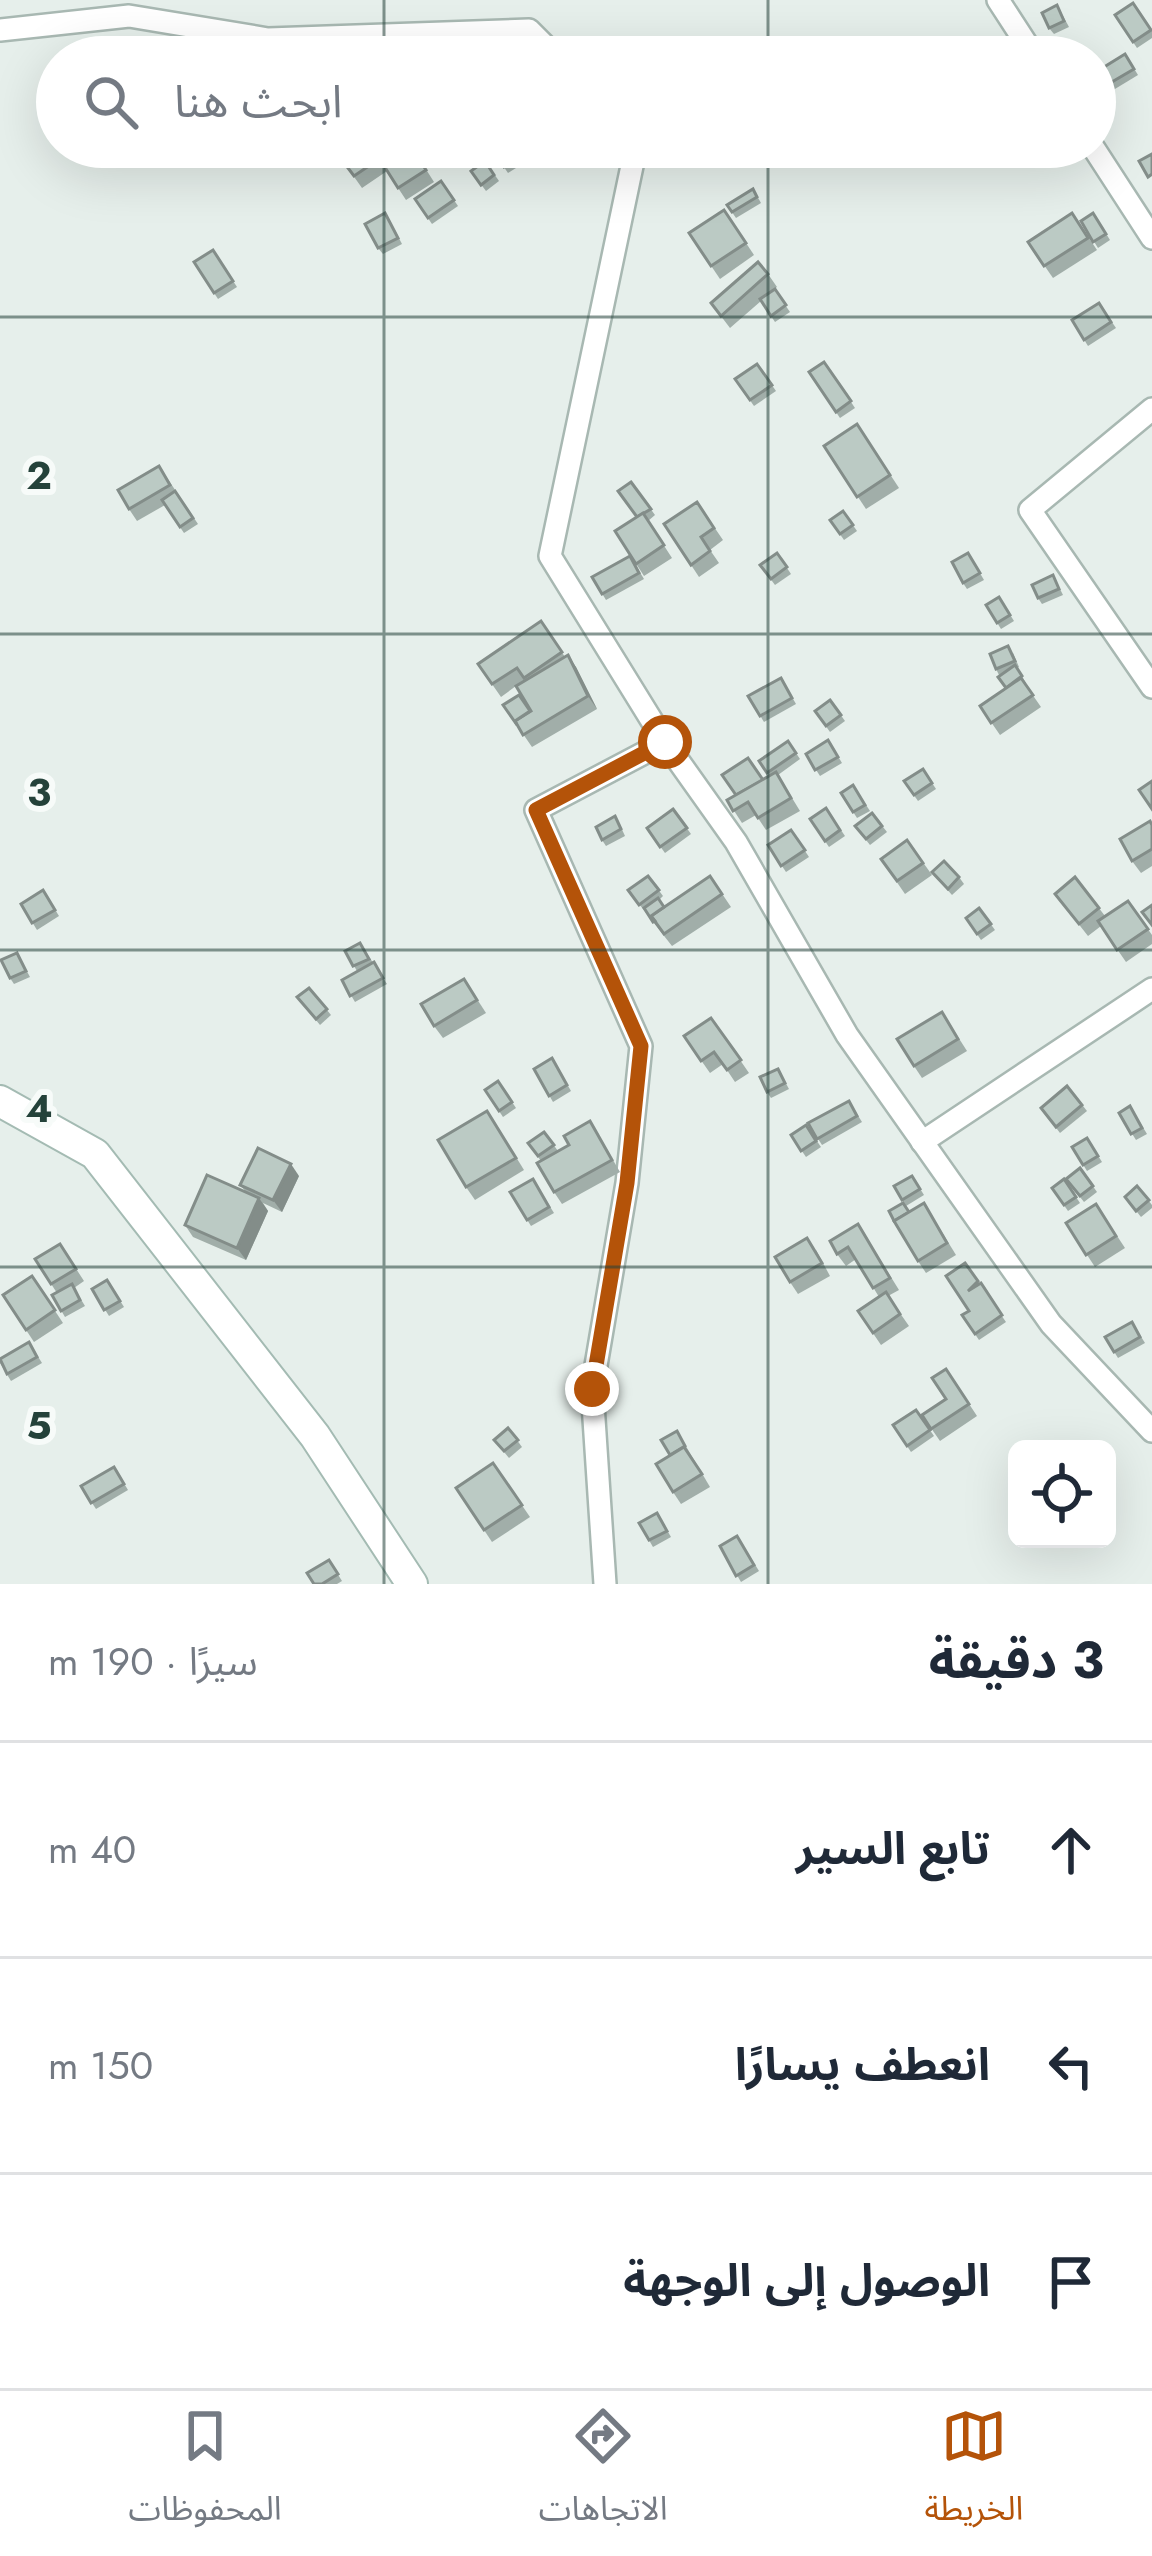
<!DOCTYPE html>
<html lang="ar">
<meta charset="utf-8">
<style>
:root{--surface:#fff;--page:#f2f2f3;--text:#1f2937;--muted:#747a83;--line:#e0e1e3;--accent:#b45309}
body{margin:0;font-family:Jost,"Noto Sans Arabic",sans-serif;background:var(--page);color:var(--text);direction:rtl}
.controls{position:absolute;right:36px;bottom:36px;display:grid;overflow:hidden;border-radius:18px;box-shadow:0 12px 48px #0002}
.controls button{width:108px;height:108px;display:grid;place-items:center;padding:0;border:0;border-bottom:3px solid var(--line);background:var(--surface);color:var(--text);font:60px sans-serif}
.stop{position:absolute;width:36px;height:36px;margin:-27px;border:9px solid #b45309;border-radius:50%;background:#fff}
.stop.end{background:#b45309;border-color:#fff;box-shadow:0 3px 12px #0008}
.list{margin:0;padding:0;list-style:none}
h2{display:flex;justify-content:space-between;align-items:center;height:156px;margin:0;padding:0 48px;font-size:51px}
h2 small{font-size:39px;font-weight:400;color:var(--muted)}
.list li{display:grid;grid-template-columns:78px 1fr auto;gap:36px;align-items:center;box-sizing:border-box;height:216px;padding:0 48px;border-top:3px solid var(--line)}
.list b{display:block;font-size:45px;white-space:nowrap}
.list em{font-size:39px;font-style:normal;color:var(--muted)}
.icon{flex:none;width:66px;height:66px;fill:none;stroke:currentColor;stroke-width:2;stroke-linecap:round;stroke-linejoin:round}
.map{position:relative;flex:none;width:1152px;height:1584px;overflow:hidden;direction:ltr}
.search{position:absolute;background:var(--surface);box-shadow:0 12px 48px #0002;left:36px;right:36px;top:36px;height:132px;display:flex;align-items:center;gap:30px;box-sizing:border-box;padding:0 42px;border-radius:66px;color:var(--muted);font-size:45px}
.sheet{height:804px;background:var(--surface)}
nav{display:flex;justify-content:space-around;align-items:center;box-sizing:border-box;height:168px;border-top:3px solid var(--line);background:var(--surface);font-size:33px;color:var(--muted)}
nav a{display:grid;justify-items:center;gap:6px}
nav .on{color:var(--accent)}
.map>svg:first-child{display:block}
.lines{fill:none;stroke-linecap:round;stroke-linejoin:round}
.street-casing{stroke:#a8b8b2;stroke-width:26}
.secondary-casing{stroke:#a4bbb3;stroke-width:34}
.street{stroke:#fff;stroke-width:21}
.secondary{stroke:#fff;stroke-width:30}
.wall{fill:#a1aea9}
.shaded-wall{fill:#838d89}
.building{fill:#bbcac4;stroke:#838d89;stroke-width:3}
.route{stroke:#b45309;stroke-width:15}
.grid{fill:none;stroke:#24423a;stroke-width:3;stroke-opacity:0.55}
.grid-label{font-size:39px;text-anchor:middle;font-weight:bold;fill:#24423a;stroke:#f7fbf9;stroke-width:12;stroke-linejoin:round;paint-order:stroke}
</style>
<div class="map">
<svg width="1152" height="1584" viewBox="0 0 1152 1584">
<rect width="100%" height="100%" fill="#e6efeb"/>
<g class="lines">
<defs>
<g id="street">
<path d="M998,0L1035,57"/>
<path d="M0,30L129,16L268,39L529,30L556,57"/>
<path d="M636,147L550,556L665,742L736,842L847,1035L1051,1324L1152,1431"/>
<path d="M1093,147L1152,238"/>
<path d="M1152,409L1030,510L1152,687"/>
<path d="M922,1142L1152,989"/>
<path d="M605,1584L592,1389L627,1183L641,1046L536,810L665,742"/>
</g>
<path id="secondary" d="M0,1101L95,1154L315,1436L412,1584"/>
</defs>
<!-- street casing -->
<use href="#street" class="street-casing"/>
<!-- secondary casing -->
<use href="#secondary" class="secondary-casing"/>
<!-- street -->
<use href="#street" class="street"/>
<!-- secondary -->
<use href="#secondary" class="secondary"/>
</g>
<!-- wall -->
<g class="wall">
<path d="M1133,3L1152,31V38L1137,48L1115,15Z"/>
<path d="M1057,5L1069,27L1054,34L1049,28Z"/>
<path d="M1125,54L1138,75L1110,92L1096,72Z"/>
<path d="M365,147H417L419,150L415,152L434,182L406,200L387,171L362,188L345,164L366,149Z"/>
<path d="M513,147L524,163L508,173L495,154Z"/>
<path d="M840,147H867L848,159Z"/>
<path d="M485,161L499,181L486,191L471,171Z"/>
<path d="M441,181L458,206L432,224L415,199Z"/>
<path d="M753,189L761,203L736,218L727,205Z"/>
<path d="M724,210L754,255L720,279L689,233Z"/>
<path d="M1072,213L1097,250L1053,278L1028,242Z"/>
<path d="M1093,213L1110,240L1098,248L1081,221Z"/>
<path d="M389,219L402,244L383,254L378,248Z"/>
<path d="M213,250L237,287L218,299L194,262Z"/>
<path d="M768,274L777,287L774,289L790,312L775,322L761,301L730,328L711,303Z"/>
<path d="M1099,303L1116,328L1088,346L1072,320Z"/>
<path d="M824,362L855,408L840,418L809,372Z"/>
<path d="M757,364L776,391L754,406L735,379Z"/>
<path d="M857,424L899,488L866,509L824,446Z"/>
<path d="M159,466L198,524L184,533L165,505L137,521L129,509Z"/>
<path d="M631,482L655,515L648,521L672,558L644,576L615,531L637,517Z"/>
<path d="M697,502L723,540L710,550L719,563L699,577L664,524Z"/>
<path d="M843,511L857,531L844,540L830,520Z"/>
<path d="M777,553L791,574L775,585L760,565Z"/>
<path d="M968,553L984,580L967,589L963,583Z"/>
<path d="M630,556L644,579L606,600L592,577Z"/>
<path d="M1053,575L1063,595L1042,604L1038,598Z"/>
<path d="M999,597L1014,621L1001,629L986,605Z"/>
<path d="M541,621L565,657L576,667L597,709L532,747L503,705L530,711L516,686L501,697L478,664Z"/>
<path d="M1013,653L1019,667L1017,668L1026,683L1025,684L1041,707L1000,735L980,706L1006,689L996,669Z"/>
<path d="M781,678L796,704L764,722L748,696Z"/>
<path d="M830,700L845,721L830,732L815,711Z"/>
<path d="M828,740L842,763L820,776L806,754Z"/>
<path d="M788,741L800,759L778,775L800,811L766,830L756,815L742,823L727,800L769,776L759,761Z"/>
<path d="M923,769L936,789L918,801L904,781Z"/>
<path d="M853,785L870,811L857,818L841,793Z"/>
<path d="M826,808L845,836L829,847L810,819Z"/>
<path d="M673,809L691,834L665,853L647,828Z"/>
<path d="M872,813L887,832L870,845L855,826Z"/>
<path d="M619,823L625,836L606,846L602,840Z"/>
<path d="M1152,824V866L1141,873L1132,861Z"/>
<path d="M791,830L809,857L786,872L768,845Z"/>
<path d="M907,840L932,875L905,894L881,859Z"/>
<path d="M932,872L959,877L964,884L952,895Z"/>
<path d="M648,876L663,896L659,900L664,907L710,876L731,907L672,946L628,890Z"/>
<path d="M1075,877L1105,916L1128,901L1152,935V944L1126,962L1101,926L1088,936L1055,894Z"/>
<path d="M43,890L59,916L37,930L21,904Z"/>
<path d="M979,908L995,930L981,940L966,918Z"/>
<path d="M360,943L387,984L355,1002L342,980L357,971L345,951Z"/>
<path d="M17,953L30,977L14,984L10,978Z"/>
<path d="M464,979L486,1013L443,1038L434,1026Z"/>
<path d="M309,988L331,1015L320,1025L297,997Z"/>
<path d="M942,1012L967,1051L922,1078L914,1066Z"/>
<path d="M711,1018L749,1073L735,1082L723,1064L710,1073L684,1036Z"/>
<path d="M552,1058L571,1091L553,1102L534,1069Z"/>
<path d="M778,1069L789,1089L771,1098L767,1092Z"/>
<path d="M498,1081L516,1108L503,1117L485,1090Z"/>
<path d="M1067,1086L1087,1111L1060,1133L1041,1108Z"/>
<path d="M849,1101L862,1122L822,1145L808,1123Z"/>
<path d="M1130,1106L1147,1134L1136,1140L1119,1113Z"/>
<path d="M590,1121L620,1172L562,1204L554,1192L541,1161L528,1143L544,1132L558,1151L569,1145Z"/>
<path d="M495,1123L524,1170L475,1200L466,1187Z"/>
<path d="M806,1125L821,1147L806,1157L791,1135Z"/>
<path d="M1087,1138L1102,1162L1087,1171L1072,1147Z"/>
<path d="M1080,1168L1097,1192L1084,1202L1066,1179Z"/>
<path d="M299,1176L282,1212L263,1203L268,1211L246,1260L193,1237L185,1225L246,1192L240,1185Z"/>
<path d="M912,1176L924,1195L906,1206L894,1186Z"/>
<path d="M533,1179L554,1213L531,1226L510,1192Z"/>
<path d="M1064,1179L1080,1203L1068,1211L1052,1188Z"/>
<path d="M1137,1186L1152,1205V1208L1141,1217L1125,1197Z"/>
<path d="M1096,1204L1125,1248L1095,1267L1066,1223Z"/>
<path d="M909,1212L932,1216L956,1255L926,1273L918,1261Z"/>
<path d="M858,1224L899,1290L888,1296L909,1326L881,1345L858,1311L879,1297L856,1259L846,1266L837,1254Z"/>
<path d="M60,1244L84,1281L74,1288L85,1306L65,1317L52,1295L57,1293L35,1259Z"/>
<path d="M816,1250L830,1276L798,1294L790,1282Z"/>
<path d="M965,1263L1006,1322L979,1340L962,1315L969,1311Z"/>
<path d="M32,1276L63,1323L34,1342L3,1295Z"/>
<path d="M107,1280L124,1307L109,1316L92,1289Z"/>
<path d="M1132,1322L1145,1343L1118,1358L1105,1337Z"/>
<path d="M29,1342L42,1363L11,1381L0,1363Z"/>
<path d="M946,1369L977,1416L940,1441L922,1415L946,1399Z"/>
<path d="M916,1410L934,1436L911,1452L893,1425Z"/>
<path d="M508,1428L522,1447L509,1458L494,1440Z"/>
<path d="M677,1431L710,1487L681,1504L673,1492L670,1456Z"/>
<path d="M493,1463L530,1517L492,1542L456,1488Z"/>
<path d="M114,1467L128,1490L96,1509L81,1486Z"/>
<path d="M657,1513L671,1537L653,1547L639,1523Z"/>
<path d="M737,1536L759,1571L741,1582L720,1546Z"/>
<path d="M329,1560L342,1581L337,1584H314Z"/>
</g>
<!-- shaded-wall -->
<g class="shaded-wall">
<path d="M568,655L576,667L597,709L588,696Z"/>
<path d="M291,1164L299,1176L282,1212L273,1200Z"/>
<path d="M259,1198L268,1211L246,1260L237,1248Z"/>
</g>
<!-- building -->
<g class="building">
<path d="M1133,3L1151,30L1133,42L1115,15Z"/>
<path d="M1057,5L1064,21L1049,28L1042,13Z"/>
<path d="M910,42L919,57H894L892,54Z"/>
<path d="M1125,54L1134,69L1105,86L1096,72Z"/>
<path d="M369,147H397L354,176L345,164Z"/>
<path d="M403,147H411L426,170L398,188L381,161Z"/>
<path d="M505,147H513L520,156L504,167L495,154Z"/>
<path d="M1152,154V174L1148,177L1139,161Z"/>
<path d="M485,161L494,175L481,185L471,171Z"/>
<path d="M441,181L454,200L428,218L415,199Z"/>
<path d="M753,189L757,197L732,212L727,205Z"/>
<path d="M724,210L746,243L711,266L689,233Z"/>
<path d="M385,213L398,238L378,248L365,224Z"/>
<path d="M1072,213L1088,238L1044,266L1028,242Z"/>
<path d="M1093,213L1106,234L1093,242L1081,221Z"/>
<path d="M213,250L233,281L214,293L194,262Z"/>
<path d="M758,262L768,274L721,316L711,303Z"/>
<path d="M775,289L786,305L771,316L760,299Z"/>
<path d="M1099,303L1111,322L1084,340L1072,320Z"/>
<path d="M824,362L851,401L836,412L809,372Z"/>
<path d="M757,364L772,385L750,400L735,379Z"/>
<path d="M857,424L890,475L857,497L824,446Z"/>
<path d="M159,466L170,485L129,509L118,490Z"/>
<path d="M631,482L651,509L637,517L618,491Z"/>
<path d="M175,491L193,518L180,527L162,500Z"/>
<path d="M697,502L714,528L701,537L710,551L691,565L664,524Z"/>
<path d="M843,511L853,525L840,534L830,520Z"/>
<path d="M643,513L664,545L636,564L615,531Z"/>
<path d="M777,553L787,567L771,579L760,565Z"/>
<path d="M968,553L980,573L963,583L952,562Z"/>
<path d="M630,556L639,573L602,594L592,577Z"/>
<path d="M1053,575L1059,589L1038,598L1032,585Z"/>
<path d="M999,597L1010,615L997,623L986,605Z"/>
<path d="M541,621L562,652L524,678L517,668L492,684L478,664Z"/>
<path d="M1008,646L1015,661L996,669L990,654Z"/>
<path d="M568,655L588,696L523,735L515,721L531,711L516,686Z"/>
<path d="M1015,665L1022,676L1006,688L998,677Z"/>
<path d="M781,678L792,698L760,716L748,696Z"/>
<path d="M1021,678L1033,695L991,723L980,706Z"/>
<path d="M519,695L530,711L515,721L517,725L503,705Z"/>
<path d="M830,700L841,715L826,726L815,711Z"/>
<path d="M828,740L838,757L815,770L806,754Z"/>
<path d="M788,741L796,753L767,773L759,761Z"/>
<path d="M748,758L763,780L736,795L722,775Z"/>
<path d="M923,769L932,783L914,795L904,781Z"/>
<path d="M776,772L791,798L758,818L748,802L733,811L727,800Z"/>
<path d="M1152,781V809L1139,790Z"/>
<path d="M853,785L865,805L853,812L841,793Z"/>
<path d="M826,808L840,830L825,841L810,819Z"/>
<path d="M673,809L687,828L660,847L647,828Z"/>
<path d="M872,813L882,826L866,839L855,826Z"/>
<path d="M615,816L621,829L602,840L596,827Z"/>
<path d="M1150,821L1152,825V849L1132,861L1120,839Z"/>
<path d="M791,830L805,850L781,866L768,845Z"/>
<path d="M907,840L923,863L897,881L881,859Z"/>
<path d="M944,861L959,877L948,889L932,872Z"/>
<path d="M648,876L659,890L639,905L628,890Z"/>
<path d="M710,876L722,894L664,934L651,916Z"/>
<path d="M1075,877L1099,908L1079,924L1055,894Z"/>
<path d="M43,890L55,910L32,923L21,904Z"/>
<path d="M658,898L664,907L651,916L655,921L653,922L644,908Z"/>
<path d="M1128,901L1148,929L1117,950L1098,921Z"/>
<path d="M1152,905V925L1142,912Z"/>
<path d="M979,908L991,924L977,934L966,918Z"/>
<path d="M360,943L369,959L353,966L345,951Z"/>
<path d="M17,953L26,971L10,978L1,960Z"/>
<path d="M374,962L383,978L350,996L342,980Z"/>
<path d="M464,979L477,1000L434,1026L421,1004Z"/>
<path d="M309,988L327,1009L316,1019L297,997Z"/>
<path d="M942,1012L958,1039L914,1066L897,1039Z"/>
<path d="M711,1018L741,1060L727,1070L714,1052L701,1061L684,1036Z"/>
<path d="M552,1058L567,1085L549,1096L534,1069Z"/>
<path d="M778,1069L785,1083L767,1092L760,1077Z"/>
<path d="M498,1081L512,1102L499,1111L485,1090Z"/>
<path d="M1067,1086L1082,1105L1056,1127L1041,1108Z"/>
<path d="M849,1101L857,1116L817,1139L808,1123Z"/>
<path d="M1130,1106L1142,1128L1131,1134L1119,1113Z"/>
<path d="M487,1111L516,1158L466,1187L438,1140Z"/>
<path d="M590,1121L612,1160L554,1192L537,1163L569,1145L564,1136Z"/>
<path d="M806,1125L816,1141L801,1151L791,1135Z"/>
<path d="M544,1132L554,1145L538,1156L528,1143Z"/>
<path d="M1087,1138L1098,1156L1083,1165L1072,1147Z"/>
<path d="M258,1148L291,1164L273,1200L240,1185Z"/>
<path d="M1080,1168L1093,1186L1080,1196L1066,1179Z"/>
<path d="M207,1175L259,1198L237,1248L185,1225Z"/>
<path d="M912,1176L920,1189L902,1200L894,1186Z"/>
<path d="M533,1179L549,1207L527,1220L510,1192Z"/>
<path d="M1064,1179L1076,1197L1064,1205L1052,1188Z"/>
<path d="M1137,1186L1149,1200L1136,1211L1125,1197Z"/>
<path d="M903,1203L909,1212L894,1221L889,1211Z"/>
<path d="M924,1203L947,1243L918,1261L894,1221Z"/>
<path d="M1096,1204L1116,1236L1086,1255L1066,1223Z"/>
<path d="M858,1224L890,1278L873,1288L848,1247L837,1254L830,1241Z"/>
<path d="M807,1238L822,1263L790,1282L775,1257Z"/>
<path d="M60,1244L76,1269L51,1284L35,1259Z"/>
<path d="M965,1263L978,1281L968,1291L981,1283L1002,1315L975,1334L962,1315L969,1311L946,1276Z"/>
<path d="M32,1276L55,1310L26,1330L3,1295Z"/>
<path d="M107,1280L120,1301L104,1310L92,1289Z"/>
<path d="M72,1284L80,1300L61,1311L52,1295Z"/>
<path d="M886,1292L900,1314L873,1333L858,1311Z"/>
<path d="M1132,1322L1140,1337L1114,1352L1105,1337Z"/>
<path d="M29,1342L37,1357L7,1374L0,1359Z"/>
<path d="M946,1369L969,1404L931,1429L922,1415L946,1399L932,1378Z"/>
<path d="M916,1410L930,1430L907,1446L893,1425Z"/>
<path d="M508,1428L518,1440L504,1451L494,1440Z"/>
<path d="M677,1431L685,1446L670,1455L661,1440Z"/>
<path d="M684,1447L702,1474L673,1492L656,1464Z"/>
<path d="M493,1463L522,1505L484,1530L456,1488Z"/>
<path d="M114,1467L124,1484L91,1503L81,1486Z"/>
<path d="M657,1513L667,1531L649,1540L639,1523Z"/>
<path d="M737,1536L754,1565L736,1576L720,1546Z"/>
<path d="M329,1560L338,1574L322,1584H314L307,1573Z"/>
</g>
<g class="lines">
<!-- route -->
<path class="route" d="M592,1389L627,1183L641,1046L536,810L665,742"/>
</g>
<!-- grid -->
<path class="grid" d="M384,0V57M768,0V57M384,147V1584M768,147V1584M0,317H1152M0,634H1152M0,950H1152M0,1267H1152"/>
<g class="grid-label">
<text x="39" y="489">2</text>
<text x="39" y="806">3</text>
<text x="39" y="1122">4</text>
<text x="39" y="1439">5</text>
</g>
</svg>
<div class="controls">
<button><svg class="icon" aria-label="locate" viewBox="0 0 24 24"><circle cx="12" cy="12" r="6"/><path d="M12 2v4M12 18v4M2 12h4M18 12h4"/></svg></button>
</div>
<div class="stop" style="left:665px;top:742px"></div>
<div class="stop end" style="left:592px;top:1389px"></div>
<div class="search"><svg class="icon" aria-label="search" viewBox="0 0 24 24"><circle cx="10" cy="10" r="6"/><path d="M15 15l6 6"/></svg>ابحث هنا</div>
</div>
<section class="sheet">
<h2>3 دقيقة<small>سيرًا · 190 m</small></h2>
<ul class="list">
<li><svg class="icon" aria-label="ahead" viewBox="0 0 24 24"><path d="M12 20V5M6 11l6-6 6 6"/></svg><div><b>تابع السير</b></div><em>40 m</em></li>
<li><svg class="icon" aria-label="left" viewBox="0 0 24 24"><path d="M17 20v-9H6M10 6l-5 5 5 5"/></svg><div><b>انعطف يسارًا</b></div><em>150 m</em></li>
<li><svg class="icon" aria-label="arrive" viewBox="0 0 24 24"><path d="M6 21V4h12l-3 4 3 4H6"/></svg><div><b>الوصول إلى الوجهة</b></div></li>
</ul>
</section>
<nav>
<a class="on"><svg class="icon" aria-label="map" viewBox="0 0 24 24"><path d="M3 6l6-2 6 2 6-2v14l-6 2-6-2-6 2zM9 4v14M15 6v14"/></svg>الخريطة</a>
<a><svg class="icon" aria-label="directions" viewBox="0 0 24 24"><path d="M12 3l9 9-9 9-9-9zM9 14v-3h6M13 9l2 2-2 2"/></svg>الاتجاهات</a>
<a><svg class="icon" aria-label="saved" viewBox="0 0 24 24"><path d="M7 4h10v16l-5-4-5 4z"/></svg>المحفوظات</a>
</nav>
